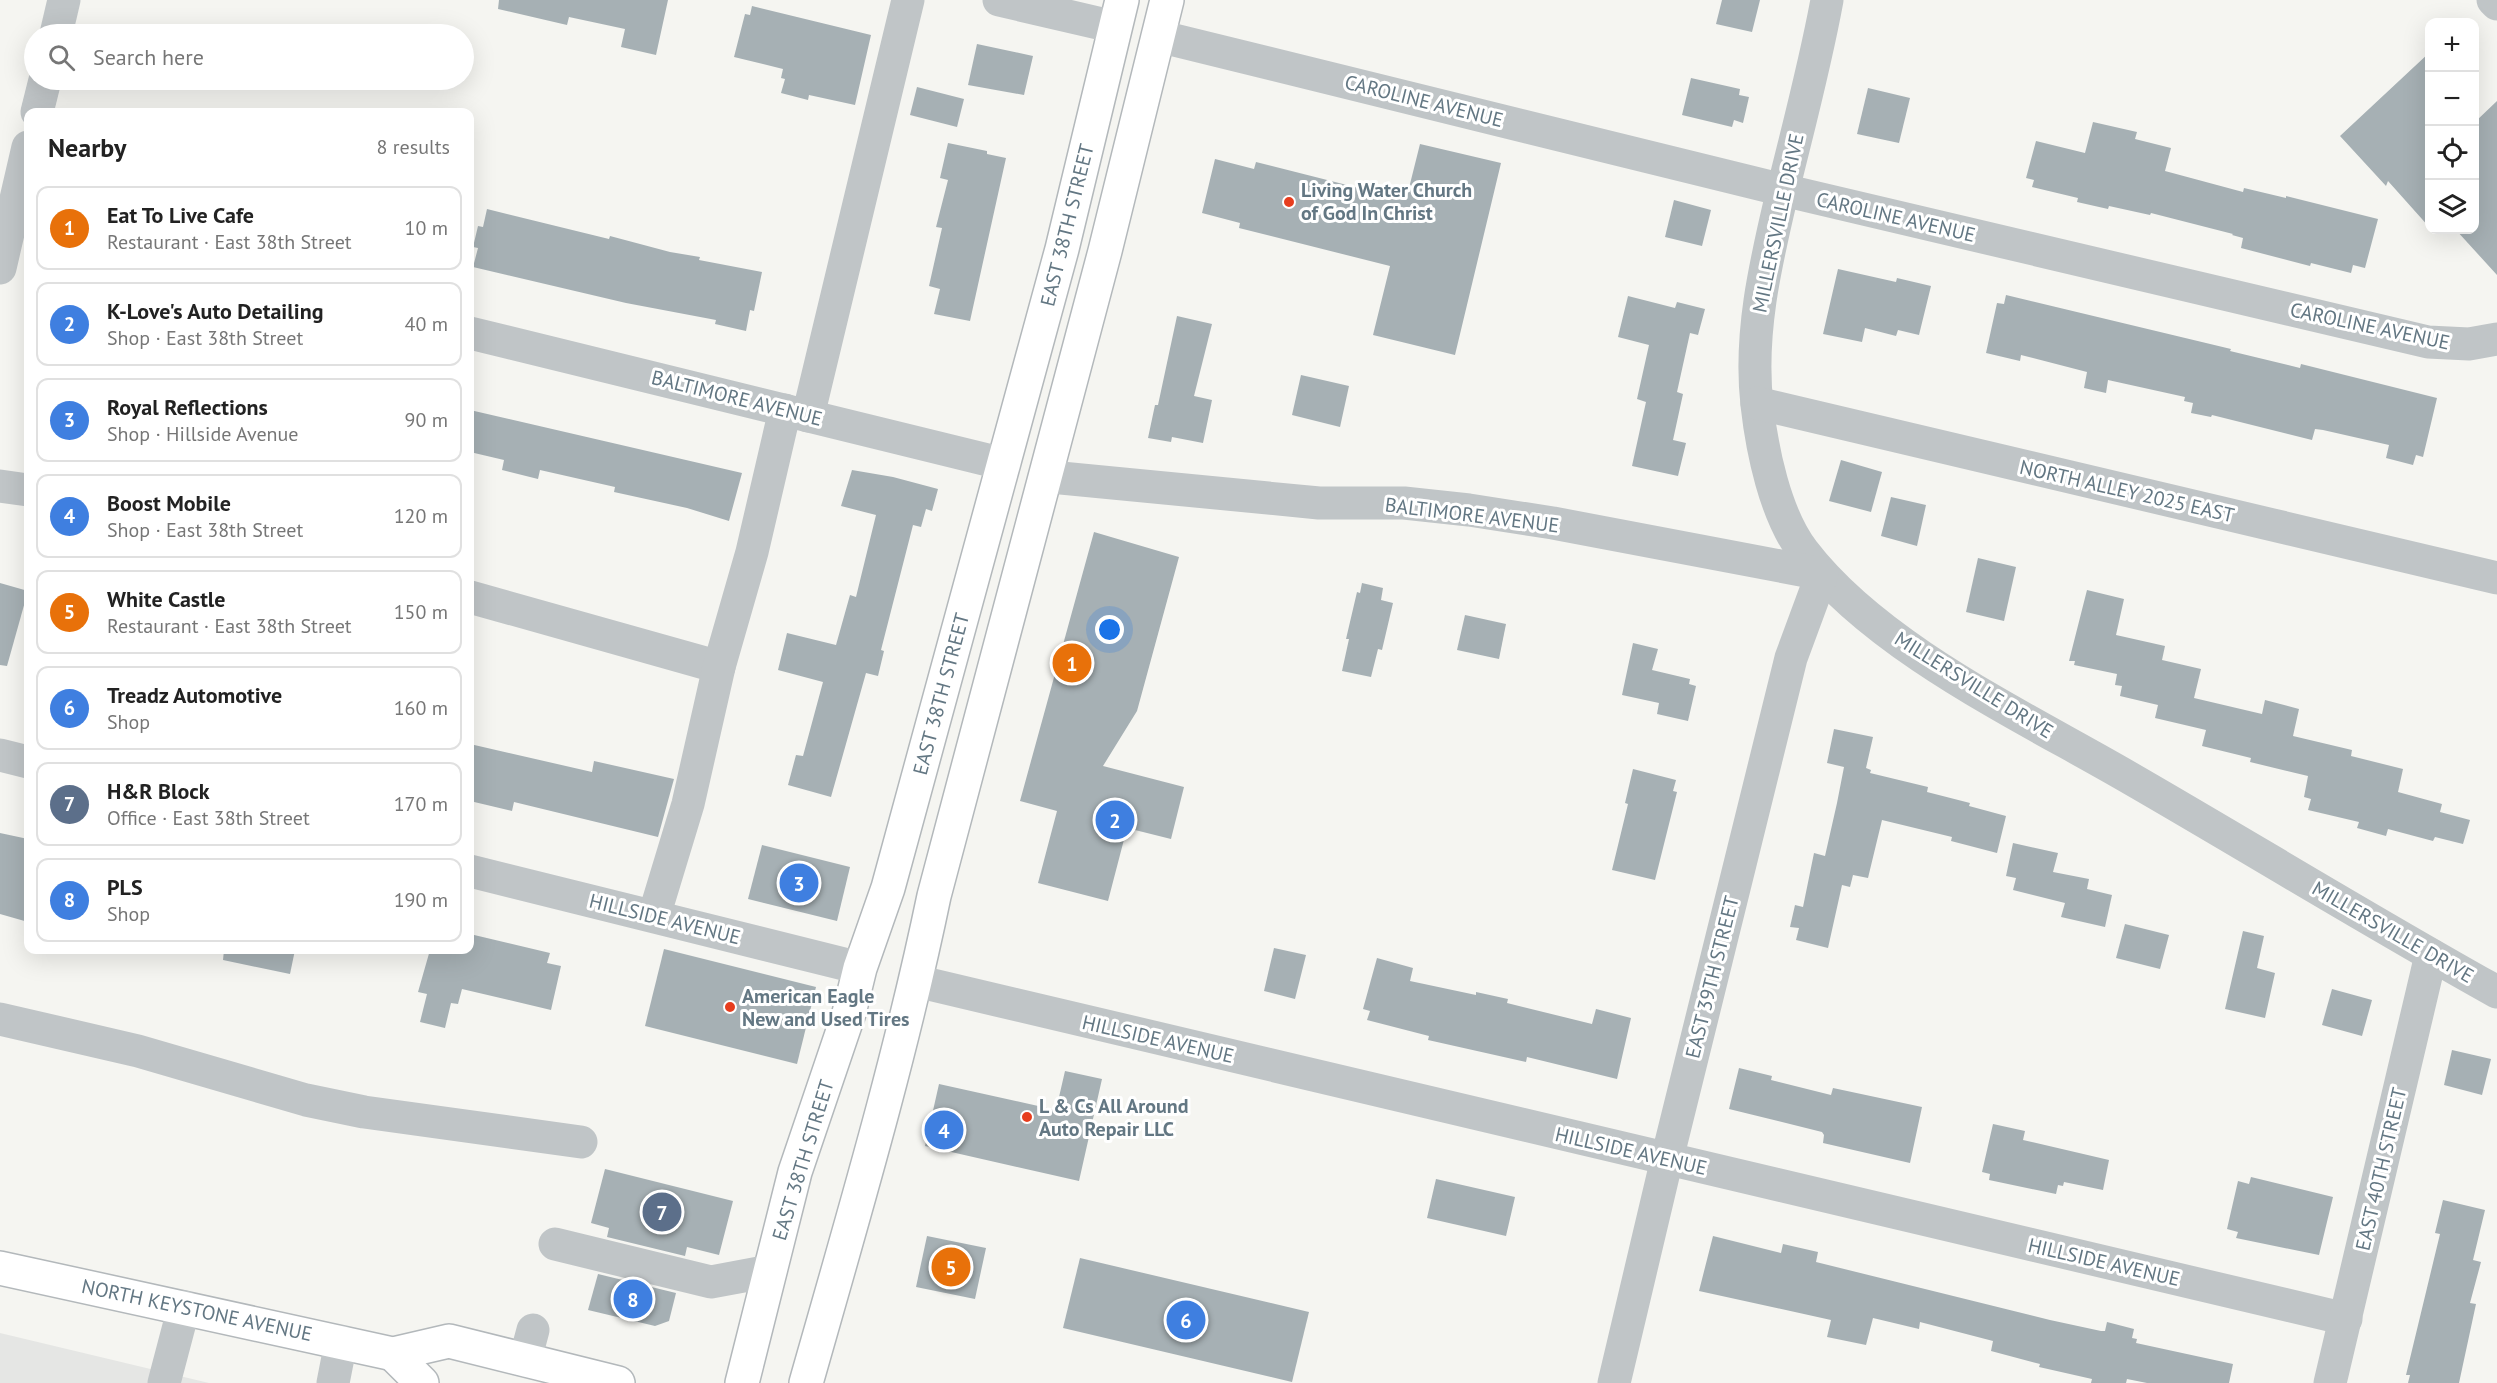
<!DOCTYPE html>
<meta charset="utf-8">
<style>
:root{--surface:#fff;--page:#f6f6f6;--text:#222;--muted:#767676;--line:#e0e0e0;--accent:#e73d1e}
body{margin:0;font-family:"PT Sans",sans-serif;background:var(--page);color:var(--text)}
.controls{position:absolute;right:18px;top:18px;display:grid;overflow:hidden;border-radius:12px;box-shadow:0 6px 24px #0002}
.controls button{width:54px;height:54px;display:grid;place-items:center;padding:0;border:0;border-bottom:2px solid var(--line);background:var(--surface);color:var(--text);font:30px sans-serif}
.you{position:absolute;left:1110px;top:630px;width:21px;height:21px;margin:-15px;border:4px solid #fff;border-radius:50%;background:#1a73e8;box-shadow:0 0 0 9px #1a73e833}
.badge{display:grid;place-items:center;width:39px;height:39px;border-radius:50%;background:var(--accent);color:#fff;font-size:20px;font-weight:700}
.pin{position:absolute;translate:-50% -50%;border:3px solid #fff;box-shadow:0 2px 6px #0006}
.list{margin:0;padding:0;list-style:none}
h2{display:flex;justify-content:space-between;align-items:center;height:78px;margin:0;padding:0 24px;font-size:26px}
h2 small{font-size:20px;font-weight:400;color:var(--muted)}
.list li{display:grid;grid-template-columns:39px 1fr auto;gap:18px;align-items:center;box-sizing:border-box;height:84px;margin:0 12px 12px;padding:0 12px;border:2px solid var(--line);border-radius:12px}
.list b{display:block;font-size:22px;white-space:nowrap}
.list p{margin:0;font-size:20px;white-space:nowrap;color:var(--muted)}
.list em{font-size:20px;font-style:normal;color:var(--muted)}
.icon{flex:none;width:33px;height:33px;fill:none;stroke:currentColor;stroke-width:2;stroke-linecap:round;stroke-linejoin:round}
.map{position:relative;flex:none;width:2497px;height:1383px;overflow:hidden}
.search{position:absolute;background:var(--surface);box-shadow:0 6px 24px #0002;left:24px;top:24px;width:450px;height:66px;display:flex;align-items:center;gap:15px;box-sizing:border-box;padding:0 21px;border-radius:33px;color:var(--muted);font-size:22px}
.panel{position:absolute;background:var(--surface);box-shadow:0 6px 24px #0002;left:24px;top:108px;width:450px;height:846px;border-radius:12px}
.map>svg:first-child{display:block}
.built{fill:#e5e6e4}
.building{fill:#a6b0b4}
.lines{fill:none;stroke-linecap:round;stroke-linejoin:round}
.major-casing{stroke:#b3b8bb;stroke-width:36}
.minor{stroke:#c0c5c7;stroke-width:33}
.major{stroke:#fff;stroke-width:33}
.poi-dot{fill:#e73d1e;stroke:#fff;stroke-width:2}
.labels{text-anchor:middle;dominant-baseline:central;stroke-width:6;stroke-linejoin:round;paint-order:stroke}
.street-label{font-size:20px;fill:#637783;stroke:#fff}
.poi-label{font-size:20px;font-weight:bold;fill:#637783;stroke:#fff;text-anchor:start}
</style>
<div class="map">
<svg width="2497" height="1383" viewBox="0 0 2497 1383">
<rect width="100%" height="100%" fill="#f5f5f1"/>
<!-- built -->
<path class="built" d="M0,1333L209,1383H0Z"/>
<!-- building -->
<g class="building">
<path d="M499,0H668L656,55L621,47L625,29L569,17L567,25L498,9Z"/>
<path d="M1722,0H1760L1752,32L1716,24Z"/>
<path d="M752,6L871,35L855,105L809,95L808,100L781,93L785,79L781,78L783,69L734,57L745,14L750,15Z"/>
<path d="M977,44L1033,56L1024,95L968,85Z"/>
<path d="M2430,52V228L2388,181L2386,186L2340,136Z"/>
<path d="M1691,78L1740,89L1739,95L1749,97L1743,123L1734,120L1732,127L1682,115Z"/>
<path d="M917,87L964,99L957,127L910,115Z"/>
<path d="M1868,88L1910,98L1899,143L1857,134Z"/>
<path d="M2497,101V275L2456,230H2475V122Z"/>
<path d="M2093,122L2137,132L2135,139L2171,148L2165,171L2243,192L2244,188L2286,198V196L2378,219L2365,268L2353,265L2351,273L2311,263L2310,266L2241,248L2243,238L2232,235L2233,234L2151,213L2150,215L2109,206L2108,209L2077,202L2078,198L2032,187L2034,180L2026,178L2036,141L2085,153Z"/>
<path d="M948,143L987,151V154L1006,158L970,321L934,314L940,289L929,286L942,228L936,227L948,180L940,178Z"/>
<path d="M1420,144L1501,163L1455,355L1373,335L1390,266L1239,228L1240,223L1202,213L1215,159L1254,169L1256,162L1406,200Z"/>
<path d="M1674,200L1711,210L1702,246L1665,237Z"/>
<path d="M487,209L609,239L610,236L670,252L700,257L699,260L762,272L754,311L750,310L746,331L715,324L716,320L626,303L473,267L478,248L473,247L478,226L483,227Z"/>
<path d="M1838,269L1896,282L1897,278L1931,286L1919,335L1898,330L1896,336L1865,328L1862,342L1823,334Z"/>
<path d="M2006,295L2231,349L2230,351L2300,368L2301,364L2437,398L2423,457L2416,455L2413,465L2386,458L2389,445L2323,430L2315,429L2312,440L2212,415L2211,417L2191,413L2193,403L2184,401L2185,397L2108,380L2106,393L2084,388L2087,372L2021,355L2020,361L1986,353L1997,303L2004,304Z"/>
<path d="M1628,296L1675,308L1677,302L1705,309L1698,335L1690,333L1677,392L1683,394L1673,440L1686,443L1678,476L1632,466L1646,402L1637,399L1649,345L1618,337Z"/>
<path d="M1177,316L1212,324L1194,396L1212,400L1203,443L1172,437L1171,442L1148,438L1155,405H1158Z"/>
<path d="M1301,375L1349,386L1340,427L1292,415Z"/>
<path d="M470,410L742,473L729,521L687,508L614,492L615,487L540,470L538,479L502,470L504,460L470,452Z"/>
<path d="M1841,460L1882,472L1871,512L1829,501Z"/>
<path d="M852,470L893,477L938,489L932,511L926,509L921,527L913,525L881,650L884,651L878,676L866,673L831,797L788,785L796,755L803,756L823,682L778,670L787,633L836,645L850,595L856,597L876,515L841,506Z"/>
<path d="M1891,497L1926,505L1917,546L1881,536Z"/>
<path d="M1094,532L1179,557L1137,711L1103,766L1184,787L1171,839L1127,828L1108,901L1038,883L1057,811L1020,801Z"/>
<path d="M1978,558L2016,567L2004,621L1966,612Z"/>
<path d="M0,583L28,591L7,666L0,665Z"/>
<path d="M1362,583L1383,588L1381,600L1393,603L1382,650L1378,649L1371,677L1342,671L1349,639H1346L1357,592L1360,593Z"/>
<path d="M2087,590L2124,599L2116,635L2165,646L2162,660L2201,669L2194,698L2262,714L2265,700L2299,709L2293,736L2352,750L2351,756L2403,769L2398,792L2442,804L2440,812L2470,820L2463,844L2435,837L2433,841L2388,829L2386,836L2357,828L2359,822L2308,810L2311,799L2304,797L2308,776L2250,762L2251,758L2202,746L2206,730L2155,718L2158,705L2120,696L2122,686L2115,685L2117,674L2074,665L2075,661H2069Z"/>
<path d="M1465,615L1506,624L1499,659L1457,650Z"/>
<path d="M1633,643L1658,649L1652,670L1690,679L1689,684L1696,686L1688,721L1657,714L1659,703L1622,695Z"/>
<path d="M1834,729L1873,737L1866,768L1871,770L1870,773L1928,787L1927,792L1970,803L1969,806L2006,816L1997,853L1951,841L1952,837L1882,820L1868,878L1853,875L1850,887L1842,885L1828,948L1796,940L1799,928L1790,927L1795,905L1803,907L1814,853L1825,856L1837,803L1844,767L1827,763Z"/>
<path d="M470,744L592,772L594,761L674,779L658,837L514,802L512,811L470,801Z"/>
<path d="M1633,769L1676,780L1673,791L1677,792L1655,880L1612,870L1628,804L1625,803Z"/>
<path d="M0,833L28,839V922L0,914Z"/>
<path d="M2013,843L2058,853L2053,872L2089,879L2087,889L2112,895L2105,927L2061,917L2065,903L2013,890L2016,878L2006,876Z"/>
<path d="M762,845L850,867L837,921L748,899Z"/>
<path d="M2125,924L2169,935L2160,969L2116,958Z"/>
<path d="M2243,931L2264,936L2257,968L2275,973L2265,1018L2225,1009Z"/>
<path d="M470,934L550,953L547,963L561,966L551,1010L462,989L458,1004L451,1003L445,1028L420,1022L427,994L418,992L430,950H470Z"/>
<path d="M1274,948L1306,955L1295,999L1264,991Z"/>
<path d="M664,949L816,987L797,1064L645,1026Z"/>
<path d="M224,950H295L290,974L223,960Z"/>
<path d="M1377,958L1413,968L1410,981L1476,995V992L1508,999L1507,1003L1592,1024L1596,1009L1631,1018L1617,1079L1527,1057L1526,1062L1428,1040L1429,1036L1367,1020L1370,1011L1363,1009Z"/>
<path d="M2332,989L2372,1000L2362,1036L2322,1025Z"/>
<path d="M2452,1050L2491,1059L2482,1095L2444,1085Z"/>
<path d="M1739,1068L1772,1076L1771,1080L1831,1095L1833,1088L1922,1107L1910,1163L1823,1143L1824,1135L1822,1132L1729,1109Z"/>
<path d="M1065,1071L1102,1079L1079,1181L925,1146L939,1084L1056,1110Z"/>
<path d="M1993,1124L2025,1131L2023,1140L2109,1160L2103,1190L2064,1182L2063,1186L2058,1185L2056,1194L1989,1180L1990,1174L1982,1172Z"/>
<path d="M605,1169L733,1201L719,1255L687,1247L685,1256L607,1237L609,1228L591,1223Z"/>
<path d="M2251,1177L2333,1197L2319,1255L2236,1238L2238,1232L2227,1229L2238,1181L2249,1184Z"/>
<path d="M1436,1179L1515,1197L1506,1236L1427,1218Z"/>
<path d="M2443,1200L2485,1210L2473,1260L2481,1262L2470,1303L2476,1304L2459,1383H2408L2410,1375H2406L2440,1234L2435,1233Z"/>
<path d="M927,1236L986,1248L975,1299L916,1287Z"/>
<path d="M1713,1236L1781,1253L1783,1244L1818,1252L1816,1262L2050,1320L2101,1331H2105L2107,1322L2134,1329L2132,1338L2137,1339L2136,1343L2233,1364L2229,1383H2147L2127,1379L2126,1383H2091L2092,1379L2039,1367L2040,1364L1991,1351L1993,1341L1920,1322L1919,1329L1873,1318L1866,1345L1827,1337L1831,1320L1699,1291Z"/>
<path d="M1080,1258L1309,1312L1292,1382L1063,1328Z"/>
<path d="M598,1274L676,1293L669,1321L655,1326L588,1310Z"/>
</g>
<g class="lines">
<defs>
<g id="major">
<path d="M0,1268L393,1354L449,1341L618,1383"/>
<path d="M393,1354L422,1383"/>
<path d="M742,1383L795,1172L849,1013L860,968L888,888L1062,249L1122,0"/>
<path d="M806,1383C852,1221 900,1060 934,896L1105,251L1167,0"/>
</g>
</defs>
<!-- major casing -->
<use href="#major" class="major-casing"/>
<!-- minor -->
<g class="minor">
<path d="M999,0L1115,27"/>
<path d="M1827,0C1815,66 1797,132 1781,198C1765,266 1749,335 1757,405C1762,450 1775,514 1803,551C1877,648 2023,716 2128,777C2251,848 2373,923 2497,992"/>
<path d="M2493,0L2497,4"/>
<path d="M56,34L64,0"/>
<path d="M1158,36L1783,190L2428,342L2469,344L2497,339"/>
<path d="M37,112L45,80"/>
<path d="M0,268L28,147"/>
<path d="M470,333L1004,464"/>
<path d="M1757,403L2497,578"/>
<path d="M808,416L908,0"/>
<path d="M1047,473L1061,478L1319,503H1404L1469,510L1553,523L1822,574L1791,658L1667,1159L1614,1383"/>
<path d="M0,486L28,490"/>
<path d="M470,597L719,667"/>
<path d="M0,755L28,762"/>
<path d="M470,871L860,968"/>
<path d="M654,916L688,804L719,667L752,552L785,410"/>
<path d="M916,981L2346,1319"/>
<path d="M0,1019L138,1051L306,1100L364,1112L581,1142"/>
<path d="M555,1244L711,1282L770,1271"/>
<path d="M525,1360L533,1330"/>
<path d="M164,1383L184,1307"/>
<path d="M333,1383L341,1342"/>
<path d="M2330,1383L2431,955"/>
</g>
<!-- major -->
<use href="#major" class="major"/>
</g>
<!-- markers -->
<g class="poi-dot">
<circle cx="1289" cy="202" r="6"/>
<circle cx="730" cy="1007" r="6"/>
<circle cx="1027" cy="1117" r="6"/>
</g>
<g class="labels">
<!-- street labels -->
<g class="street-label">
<text transform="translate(1424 101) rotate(14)">CAROLINE AVENUE</text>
<text transform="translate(1896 217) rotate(13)">CAROLINE AVENUE</text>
<text transform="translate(1778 223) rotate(-78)">MILLERSVILLE DRIVE</text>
<text transform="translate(1067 225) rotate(-76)">EAST 38TH STREET</text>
<text transform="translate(2370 326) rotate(12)">CAROLINE AVENUE</text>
<text transform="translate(737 398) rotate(14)">BALTIMORE AVENUE</text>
<text transform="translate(2127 491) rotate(13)">NORTH ALLEY 2025 EAST</text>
<text transform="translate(1472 515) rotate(7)">BALTIMORE AVENUE</text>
<text transform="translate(1974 685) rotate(32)">MILLERSVILLE DRIVE</text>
<text transform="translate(941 694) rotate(-75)">EAST 38TH STREET</text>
<text transform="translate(665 919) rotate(14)">HILLSIDE AVENUE</text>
<text transform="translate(2393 932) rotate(30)">MILLERSVILLE DRIVE</text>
<text transform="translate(1712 977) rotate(-76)">EAST 39TH STREET</text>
<text transform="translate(1158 1039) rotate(13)">HILLSIDE AVENUE</text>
<text transform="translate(1631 1151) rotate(13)">HILLSIDE AVENUE</text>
<text transform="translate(803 1160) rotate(-73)">EAST 38TH STREET</text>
<text transform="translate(2381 1169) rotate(-77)">EAST 40TH STREET</text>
<text transform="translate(2104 1262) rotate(13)">HILLSIDE AVENUE</text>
<text transform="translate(197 1310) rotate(12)">NORTH KEYSTONE AVENUE</text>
</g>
<!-- poi labels -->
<g class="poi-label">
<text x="1301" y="190">Living Water Church<tspan x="1301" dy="23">of God In Christ</tspan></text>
<text x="742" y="996">American Eagle<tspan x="742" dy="23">New and Used Tires</tspan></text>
<text x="1039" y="1106">L &amp; Cs All Around<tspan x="1039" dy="23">Auto Repair LLC</tspan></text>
</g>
</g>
</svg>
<div class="controls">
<button>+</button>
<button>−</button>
<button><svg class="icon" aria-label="locate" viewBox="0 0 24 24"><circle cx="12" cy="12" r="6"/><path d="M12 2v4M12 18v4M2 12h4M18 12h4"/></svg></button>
<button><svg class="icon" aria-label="layers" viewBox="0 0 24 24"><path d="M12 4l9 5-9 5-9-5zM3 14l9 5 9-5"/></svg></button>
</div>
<div class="you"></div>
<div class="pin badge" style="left:1072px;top:663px;background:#e8710a">1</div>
<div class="pin badge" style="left:1115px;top:820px;background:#3f7fe0">2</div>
<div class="pin badge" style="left:799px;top:883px;background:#3f7fe0">3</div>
<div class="pin badge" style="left:944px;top:1130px;background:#3f7fe0">4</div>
<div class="pin badge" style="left:951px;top:1267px;background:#e8710a">5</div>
<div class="pin badge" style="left:1186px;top:1320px;background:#3f7fe0">6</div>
<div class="pin badge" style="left:662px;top:1212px;background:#5c6f8a">7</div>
<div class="pin badge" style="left:633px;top:1299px;background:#3f7fe0">8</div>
<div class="search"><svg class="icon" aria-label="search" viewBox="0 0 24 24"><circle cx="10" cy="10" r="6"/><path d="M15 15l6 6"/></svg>Search here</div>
<section class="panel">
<h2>Nearby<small>8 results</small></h2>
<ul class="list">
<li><span class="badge" style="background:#e8710a">1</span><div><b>Eat To Live Cafe</b><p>Restaurant · East 38th Street</p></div><em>10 m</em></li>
<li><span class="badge" style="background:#3f7fe0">2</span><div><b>K-Love's Auto Detailing</b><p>Shop · East 38th Street</p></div><em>40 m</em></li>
<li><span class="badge" style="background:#3f7fe0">3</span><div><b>Royal Reflections</b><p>Shop · Hillside Avenue</p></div><em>90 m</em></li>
<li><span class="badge" style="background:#3f7fe0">4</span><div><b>Boost Mobile</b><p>Shop · East 38th Street</p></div><em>120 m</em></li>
<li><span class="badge" style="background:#e8710a">5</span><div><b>White Castle</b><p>Restaurant · East 38th Street</p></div><em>150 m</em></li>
<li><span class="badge" style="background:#3f7fe0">6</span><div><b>Treadz Automotive</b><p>Shop</p></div><em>160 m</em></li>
<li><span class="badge" style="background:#5c6f8a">7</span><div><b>H&amp;R Block</b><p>Office · East 38th Street</p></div><em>170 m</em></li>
<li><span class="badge" style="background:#3f7fe0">8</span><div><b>PLS</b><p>Shop</p></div><em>190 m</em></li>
</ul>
</section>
</div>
